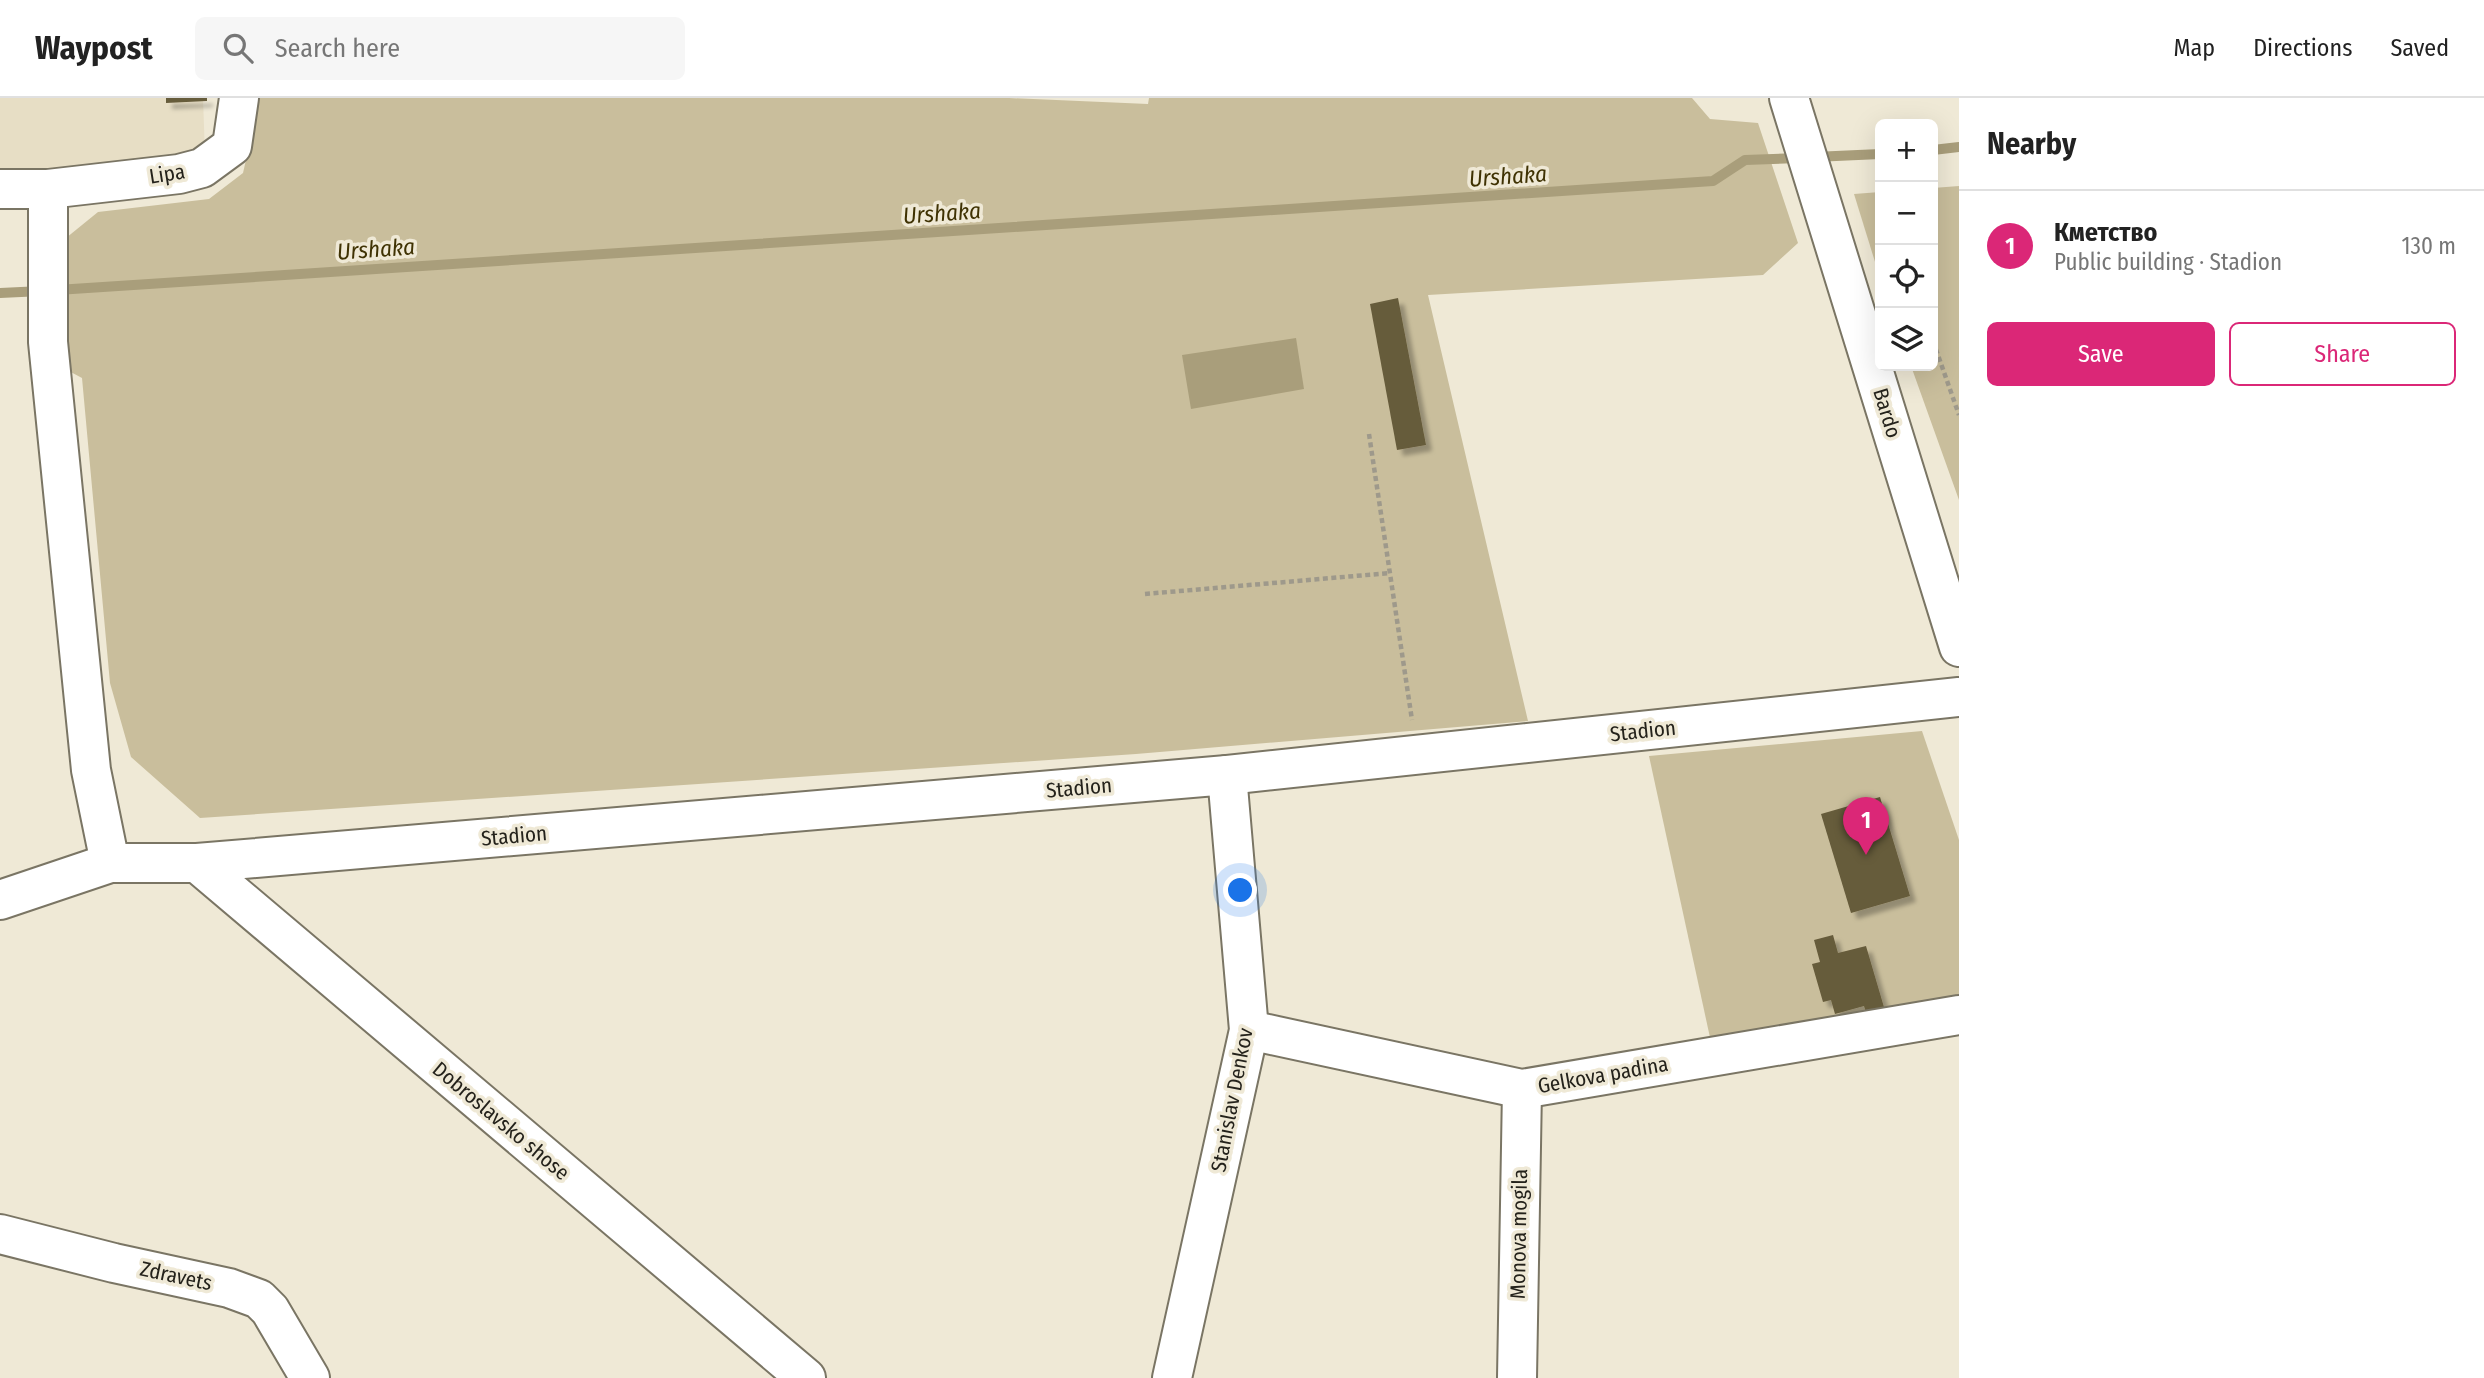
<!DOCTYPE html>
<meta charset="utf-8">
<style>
:root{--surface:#fff;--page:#f6f6f6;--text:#222;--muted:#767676;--line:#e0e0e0;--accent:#db2777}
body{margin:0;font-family:"Fira Sans Condensed",sans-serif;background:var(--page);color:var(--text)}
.controls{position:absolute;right:21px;top:21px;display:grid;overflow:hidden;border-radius:10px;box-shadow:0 7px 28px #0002}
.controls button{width:63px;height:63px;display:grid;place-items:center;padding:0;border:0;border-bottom:2px solid var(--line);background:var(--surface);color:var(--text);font:35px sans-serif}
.you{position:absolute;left:1241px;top:793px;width:24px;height:24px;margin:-18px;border:5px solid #fff;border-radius:50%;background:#1a73e8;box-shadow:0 0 0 10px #1a73e833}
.badge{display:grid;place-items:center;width:46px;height:46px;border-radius:50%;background:var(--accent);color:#fff;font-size:23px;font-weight:700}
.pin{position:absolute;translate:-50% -58px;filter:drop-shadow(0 2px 4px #0008)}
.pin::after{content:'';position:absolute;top:37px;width:24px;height:21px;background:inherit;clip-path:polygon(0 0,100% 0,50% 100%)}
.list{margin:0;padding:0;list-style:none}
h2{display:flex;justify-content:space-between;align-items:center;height:91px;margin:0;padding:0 28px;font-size:30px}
h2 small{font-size:23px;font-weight:400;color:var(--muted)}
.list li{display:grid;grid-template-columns:46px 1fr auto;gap:21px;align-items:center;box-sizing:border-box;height:112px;padding:0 28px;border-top:2px solid var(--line)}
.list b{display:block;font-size:26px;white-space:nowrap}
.list p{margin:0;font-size:23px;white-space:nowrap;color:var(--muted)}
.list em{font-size:23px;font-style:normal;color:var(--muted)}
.actions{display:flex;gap:14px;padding:21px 28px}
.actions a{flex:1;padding:16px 0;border:2px solid var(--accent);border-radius:10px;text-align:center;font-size:24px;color:var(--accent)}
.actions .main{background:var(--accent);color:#fff}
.icon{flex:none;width:38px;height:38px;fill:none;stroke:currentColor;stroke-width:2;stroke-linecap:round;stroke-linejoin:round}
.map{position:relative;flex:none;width:1959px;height:1280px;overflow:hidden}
header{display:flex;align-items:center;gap:42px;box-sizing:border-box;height:98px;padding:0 35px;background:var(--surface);border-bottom:2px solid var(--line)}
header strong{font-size:33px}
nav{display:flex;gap:38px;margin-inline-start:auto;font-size:24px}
.search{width:490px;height:63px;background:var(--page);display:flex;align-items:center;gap:18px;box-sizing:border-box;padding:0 24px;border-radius:10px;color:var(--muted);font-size:26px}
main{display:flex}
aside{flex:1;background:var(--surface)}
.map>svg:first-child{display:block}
.built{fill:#e7dec5}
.green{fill:#c9be9c}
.water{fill:#a99e7b}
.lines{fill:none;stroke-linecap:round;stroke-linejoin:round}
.stream{stroke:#a99e7b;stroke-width:10}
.building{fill:#665b3b;filter:url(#shadow)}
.minor-casing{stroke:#7a7564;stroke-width:42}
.path{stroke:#9e998b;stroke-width:4.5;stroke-dasharray:5 3.5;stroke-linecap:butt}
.minor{stroke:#fff;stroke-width:38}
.labels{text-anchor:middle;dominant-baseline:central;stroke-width:7;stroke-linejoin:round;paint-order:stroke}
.street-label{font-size:21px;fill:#24221b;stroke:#efe9d6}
.water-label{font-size:23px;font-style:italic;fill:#3f3203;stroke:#efe9d6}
</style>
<header>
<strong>Waypost</strong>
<div class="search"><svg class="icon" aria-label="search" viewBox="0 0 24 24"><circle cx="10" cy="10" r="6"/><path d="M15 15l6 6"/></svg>Search here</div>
<nav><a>Map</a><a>Directions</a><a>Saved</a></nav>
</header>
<main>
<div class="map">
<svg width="1959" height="1280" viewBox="0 0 1959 1280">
<defs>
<filter id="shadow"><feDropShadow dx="6" dy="6" stdDeviation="2" flood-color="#0004"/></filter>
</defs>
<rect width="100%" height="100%" fill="#efe9d6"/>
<!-- built -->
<path class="built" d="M0,0H203L205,57L0,79Z"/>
<!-- green -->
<g class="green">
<path d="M260,0H1009L1148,6L1149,0H1692L1710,21L1758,25L1798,145L1763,177L1428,197L1528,623L1136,656L200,720L131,659L110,585L82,280L67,272L66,140L98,114L209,101L243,75Z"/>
<path d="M1959,88V402L1911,268H1933V90Z"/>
<path d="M1880,94V180L1854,96Z"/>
<path d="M1922,633L1959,742V917L1714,958L1649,658Z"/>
</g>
<!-- water -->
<path class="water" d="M1296,240L1304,291L1191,311L1182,257Z"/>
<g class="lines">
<!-- stream -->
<g class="stream">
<path d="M1933,52L1959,49"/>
<path d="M1814,59L1880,56"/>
<path d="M57,192L1713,83L1745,62L1799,60"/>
<path d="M0,195L42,193"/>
</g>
</g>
<!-- building -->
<g class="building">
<path d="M166,0H207V3L166,5Z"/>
<path d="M1398,200L1426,347L1397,352L1370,206Z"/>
<path d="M1880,699L1910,798L1851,815L1821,716Z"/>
<path d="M1833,837L1838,855L1866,848L1886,916L1868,921L1864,908L1835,916L1831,902L1823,904L1812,866L1820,864L1814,842Z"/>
</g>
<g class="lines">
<defs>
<g id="minor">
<path d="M1789,0L1959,549"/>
<path d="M0,91H48L179,76L202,70L232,48L239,0"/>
<path d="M48,91V244L91,672L110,765"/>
<path d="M197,765L806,1280"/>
<path d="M0,802L110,765H197L1227,677L1959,599"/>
<path d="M1249,932L1522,991L1959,917"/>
<path d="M0,1136L114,1165L229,1190L259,1201L270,1212L310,1280"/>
<path d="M1172,1280L1249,932L1227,677"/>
<path d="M1517,1280L1522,991"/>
</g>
</defs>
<!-- minor casing -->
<use href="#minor" class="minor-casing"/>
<!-- path -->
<g class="path">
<path d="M1933,243L1959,317"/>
<path d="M1369,336L1412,622"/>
<path d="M1145,496L1390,475"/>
</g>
<!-- minor -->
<use href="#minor" class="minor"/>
</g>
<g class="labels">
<!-- street labels -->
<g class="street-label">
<text transform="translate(167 76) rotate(-9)">Lipa</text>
<text transform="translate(1887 315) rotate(73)">Bardo</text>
<text transform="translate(1643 633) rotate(-6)">Stadion</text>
<text transform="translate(1079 690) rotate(-5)">Stadion</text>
<text transform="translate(514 738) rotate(-5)">Stadion</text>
<text transform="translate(1603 977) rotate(-10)">Gelkova padina</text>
<text transform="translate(1232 1002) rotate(-79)">Stanislav Denkov</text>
<text transform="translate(501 1023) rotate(40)">Dobroslavsko shose</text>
<text transform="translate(1519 1136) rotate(-89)">Monova mogila</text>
<text transform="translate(176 1178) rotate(12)">Zdravets</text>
</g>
<!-- water labels -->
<g class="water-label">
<text transform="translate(1508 78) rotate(-4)">Urshaka</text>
<text transform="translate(942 115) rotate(-4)">Urshaka</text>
<text transform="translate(376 151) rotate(-4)">Urshaka</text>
</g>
</g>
</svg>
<div class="controls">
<button>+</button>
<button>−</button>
<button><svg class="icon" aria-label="locate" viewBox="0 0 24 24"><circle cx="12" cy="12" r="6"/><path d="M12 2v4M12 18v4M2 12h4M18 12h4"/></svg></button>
<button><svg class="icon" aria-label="layers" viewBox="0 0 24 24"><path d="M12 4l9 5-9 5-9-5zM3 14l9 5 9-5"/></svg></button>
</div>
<div class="you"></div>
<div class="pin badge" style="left:1866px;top:757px">1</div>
</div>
<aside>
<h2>Nearby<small></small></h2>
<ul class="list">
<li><span class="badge">1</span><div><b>Кметство</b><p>Public building · Stadion</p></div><em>130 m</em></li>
</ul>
<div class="actions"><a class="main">Save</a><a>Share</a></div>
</aside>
</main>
